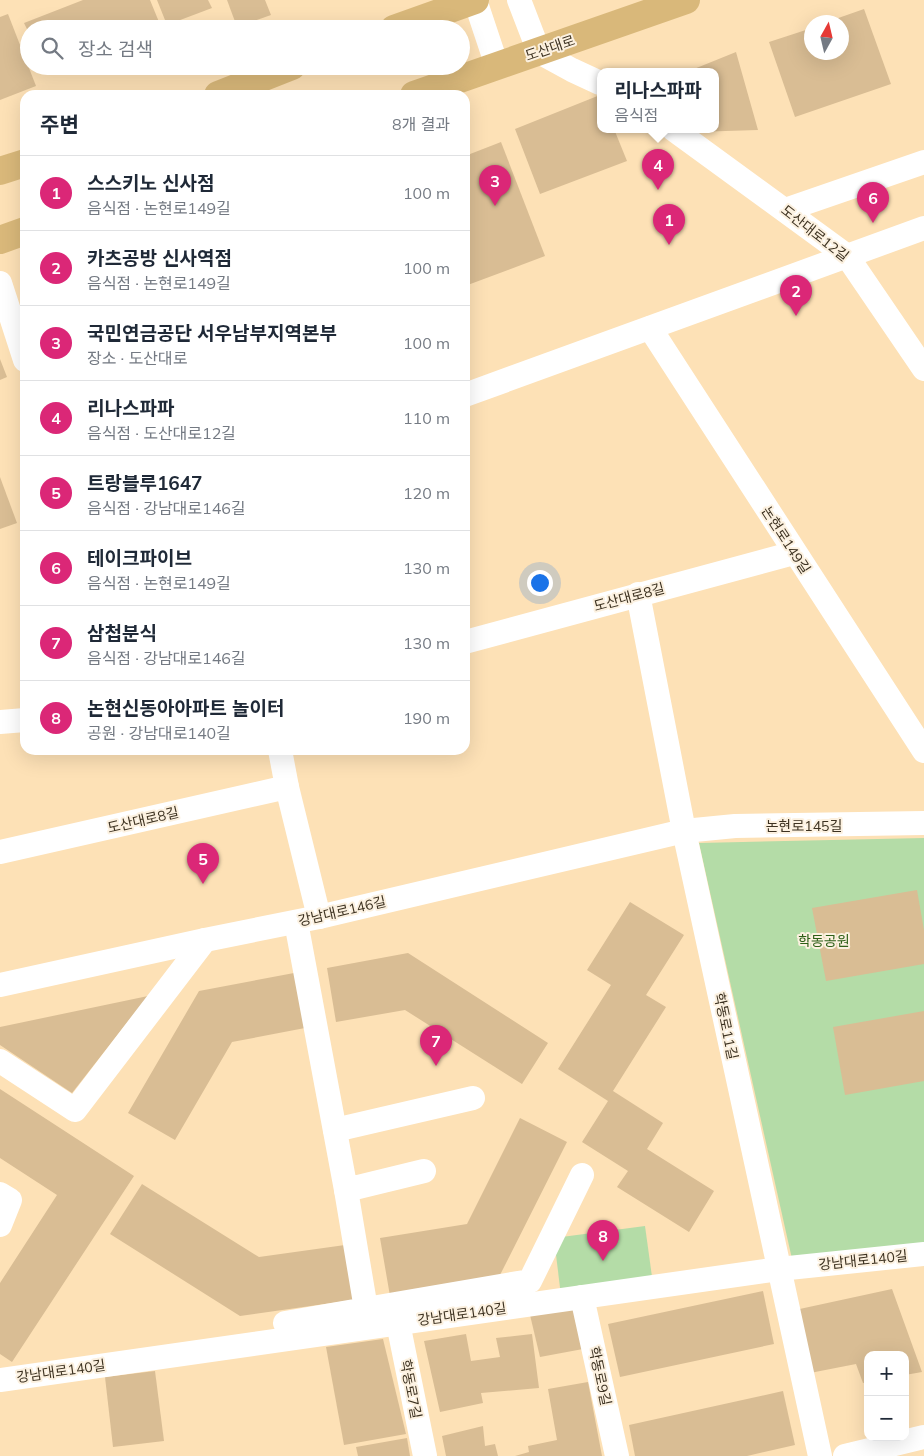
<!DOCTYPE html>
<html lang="ko">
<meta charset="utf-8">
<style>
:root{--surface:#fff;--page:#f6f6f7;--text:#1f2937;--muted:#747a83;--line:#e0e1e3;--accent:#db2777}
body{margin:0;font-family:Mulish,"Noto Sans KR",sans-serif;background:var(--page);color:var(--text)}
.controls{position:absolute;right:15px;bottom:15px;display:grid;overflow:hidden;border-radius:10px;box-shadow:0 5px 20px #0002}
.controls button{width:45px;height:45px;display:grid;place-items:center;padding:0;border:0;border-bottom:1px solid var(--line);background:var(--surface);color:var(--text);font:25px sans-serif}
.compass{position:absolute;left:804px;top:15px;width:45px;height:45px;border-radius:50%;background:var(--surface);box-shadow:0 5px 20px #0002;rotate:8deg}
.you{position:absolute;left:539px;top:582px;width:18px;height:18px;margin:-12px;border:4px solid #fff;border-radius:50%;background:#1a73e8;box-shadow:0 0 0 8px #1a73e833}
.badge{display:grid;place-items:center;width:32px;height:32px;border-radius:50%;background:var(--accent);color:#fff;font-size:16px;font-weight:700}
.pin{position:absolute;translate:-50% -41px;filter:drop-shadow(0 1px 2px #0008)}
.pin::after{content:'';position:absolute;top:26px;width:18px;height:15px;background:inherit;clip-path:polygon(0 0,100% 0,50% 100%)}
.popup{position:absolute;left:597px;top:68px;width:122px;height:65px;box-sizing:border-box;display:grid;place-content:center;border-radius:10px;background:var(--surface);filter:drop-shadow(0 1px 4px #0005);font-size:16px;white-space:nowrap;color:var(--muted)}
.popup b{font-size:19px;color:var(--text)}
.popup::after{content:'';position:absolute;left:50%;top:100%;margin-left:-10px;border:10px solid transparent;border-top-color:var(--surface)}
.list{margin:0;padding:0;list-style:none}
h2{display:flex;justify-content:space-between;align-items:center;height:65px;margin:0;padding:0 20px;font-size:21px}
h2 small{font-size:16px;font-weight:400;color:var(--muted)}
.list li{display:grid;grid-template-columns:32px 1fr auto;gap:15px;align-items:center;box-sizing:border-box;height:75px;padding:0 20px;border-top:1px solid var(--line)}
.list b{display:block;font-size:19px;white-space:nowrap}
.list p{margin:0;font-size:16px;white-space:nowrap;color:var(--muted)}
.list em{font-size:16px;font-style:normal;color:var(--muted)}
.icon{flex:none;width:28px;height:28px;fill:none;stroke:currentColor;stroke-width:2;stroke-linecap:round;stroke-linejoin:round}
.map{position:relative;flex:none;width:924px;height:1456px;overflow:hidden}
.search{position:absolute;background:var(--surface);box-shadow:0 5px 20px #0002;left:20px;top:20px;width:450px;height:55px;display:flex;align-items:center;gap:12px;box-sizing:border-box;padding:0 18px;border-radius:28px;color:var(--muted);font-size:19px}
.panel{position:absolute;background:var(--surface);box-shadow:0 5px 20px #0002;left:20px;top:90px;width:450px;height:665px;border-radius:15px}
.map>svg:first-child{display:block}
.green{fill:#b4dca7}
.building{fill:#d9bd94}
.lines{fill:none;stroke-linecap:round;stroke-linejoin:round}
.minor{stroke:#fff;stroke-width:24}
.major{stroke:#d9b87a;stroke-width:28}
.labels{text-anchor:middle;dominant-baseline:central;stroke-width:4;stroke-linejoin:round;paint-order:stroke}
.street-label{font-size:14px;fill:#3d3221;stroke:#fcf1e0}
.park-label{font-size:14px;fill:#2e6018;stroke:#fcf1e0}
</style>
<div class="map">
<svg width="924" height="1456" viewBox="0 0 924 1456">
<rect width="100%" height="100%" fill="#fde1b6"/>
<!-- green -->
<g class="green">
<path d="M924,838V1248L792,1259L699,843Z"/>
<path d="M645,1226L653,1284L561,1296L554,1238Z"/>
</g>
<!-- building -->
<g class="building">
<path d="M83,0H150L159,22L142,29H29V33L24,23Z"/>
<path d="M157,0H208L212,8L167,25Z"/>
<path d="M227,0H265L271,15L237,27Z"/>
<path d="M864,9L891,84L795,117L769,42L812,28V52H842V22H827Z"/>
<path d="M8,14L36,86L0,100V17Z"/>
<path d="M736,52L758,130L694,132L690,129H716V71H689Z"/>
<path d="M600,95V129H614L627,161L540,194L515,129Z"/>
<path d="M501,142L545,256L465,286V156Z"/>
<path d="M0,359L7,377L0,380Z"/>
<path d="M0,477L17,523L0,529Z"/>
<path d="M917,890L924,930V964L826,981L812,908Z"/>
<path d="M630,902L684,935L646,995L666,1007L613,1091L663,1123L647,1149L714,1191L689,1232L617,1187L628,1171L582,1142L608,1101L558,1069L611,985L587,970Z"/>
<path d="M408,953L548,1043L522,1084L405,1010L336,1022L327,968Z"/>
<path d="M294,973L305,1028L232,1042L175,1140L128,1113L199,991Z"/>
<path d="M148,996L72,1093L0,1045V1027Z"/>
<path d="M924,1011V1081L845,1095L833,1027Z"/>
<path d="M0,1089L134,1176L12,1362L0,1354V1283L57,1195L0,1158Z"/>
<path d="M520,1118L567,1142L499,1277L390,1296L380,1238L467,1224Z"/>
<path d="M142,1184L259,1257L345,1245L353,1300L240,1316L110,1234Z"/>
<path d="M892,1289L922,1372L905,1375V1355H868V1382L863,1383L856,1364L810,1373L795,1310Z"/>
<path d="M763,1291L774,1344L620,1377L608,1324Z"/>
<path d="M575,1308L583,1349L540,1357L530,1315Z"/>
<path d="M466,1334L471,1361L500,1357L496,1338L532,1334L539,1388L481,1393L483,1403L440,1412L424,1341Z"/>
<path d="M383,1339L406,1434L344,1445L326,1347Z"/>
<path d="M155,1371L164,1441L113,1447L105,1377Z"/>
<path d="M588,1382L602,1456H515L529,1452L528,1446L557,1440L548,1389Z"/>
<path d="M783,1391L795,1445L747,1456H635L629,1425Z"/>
<path d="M483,1426L485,1446L495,1444L498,1456H446L442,1436Z"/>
<path d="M407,1438L410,1456H358L356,1447Z"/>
</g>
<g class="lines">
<!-- minor -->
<g class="minor">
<path d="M475,0L497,66"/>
<path d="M519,0L539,52L572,70L600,83"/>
<path d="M673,129L847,256L924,369"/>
<path d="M785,210L924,162"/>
<path d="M0,283L25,360"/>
<path d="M650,328L924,751"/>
<path d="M465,395L924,228"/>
<path d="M638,594L684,831L820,1456"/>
<path d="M465,642L794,553"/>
<path d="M0,722L25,720"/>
<path d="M280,750L287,787L319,917"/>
<path d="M0,852L287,787"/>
<path d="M296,922L346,1190L424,1171"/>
<path d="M0,985L205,940L319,917L684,831L735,826L924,823"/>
<path d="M0,1061L75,1110L205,940"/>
<path d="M335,1130L473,1098"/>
<path d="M0,1194L10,1200L0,1225"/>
<path d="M582,1297L617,1456"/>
<path d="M366,1309L530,1281L582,1175"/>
<path d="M285,1323L366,1309L346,1190"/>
<path d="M398,1323L425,1456"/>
<path d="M0,1380L779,1269L924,1254"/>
<path d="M845,1456L924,1437"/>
</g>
<!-- major -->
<g class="major">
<path d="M394,29L475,0"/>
<path d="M218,95L292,66"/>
<path d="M414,95L686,0"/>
<path d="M0,171L25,163"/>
<path d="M0,240L25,231"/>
</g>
</g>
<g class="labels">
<!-- street labels -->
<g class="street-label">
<text transform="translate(550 48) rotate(-19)">도산대로</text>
<text transform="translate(815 233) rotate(38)">도산대로12길</text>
<text transform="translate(786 540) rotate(57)">논현로149길</text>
<text transform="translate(629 597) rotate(-15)">도산대로8길</text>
<text transform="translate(143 820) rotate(-13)">도산대로8길</text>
<text x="804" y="826">논현로145길</text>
<text transform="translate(342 911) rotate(-13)">강남대로146길</text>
<text transform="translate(726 1026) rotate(78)">학동로11길</text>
<text transform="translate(863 1260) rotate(-6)">강남대로140길</text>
<text transform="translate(462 1314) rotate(-8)">강남대로140길</text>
<text transform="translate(61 1371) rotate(-8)">강남대로140길</text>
<text transform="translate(600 1376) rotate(78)">학동로9길</text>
<text transform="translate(411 1389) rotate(79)">학동로7길</text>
</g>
<!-- park labels -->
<g class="park-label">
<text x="824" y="941">학동공원</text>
</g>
</g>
</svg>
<div class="controls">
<button>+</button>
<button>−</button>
</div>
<svg class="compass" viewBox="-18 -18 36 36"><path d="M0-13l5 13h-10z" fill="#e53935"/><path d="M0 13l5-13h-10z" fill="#747a83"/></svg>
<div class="you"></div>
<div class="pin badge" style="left:669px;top:245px">1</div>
<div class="pin badge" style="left:796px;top:316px">2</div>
<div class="pin badge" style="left:495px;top:206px">3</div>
<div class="pin badge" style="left:658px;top:190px">4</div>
<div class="popup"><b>리나스파파</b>음식점</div>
<div class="pin badge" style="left:203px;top:884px">5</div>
<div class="pin badge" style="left:873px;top:223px">6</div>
<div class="pin badge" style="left:436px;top:1066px">7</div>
<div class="pin badge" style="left:603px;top:1261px">8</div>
<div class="search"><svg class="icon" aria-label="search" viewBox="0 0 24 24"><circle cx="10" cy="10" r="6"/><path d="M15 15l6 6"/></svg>장소 검색</div>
<section class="panel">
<h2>주변<small>8개 결과</small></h2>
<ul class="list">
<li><span class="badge">1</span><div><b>스스키노 신사점</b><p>음식점 · 논현로149길</p></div><em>100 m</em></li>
<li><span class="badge">2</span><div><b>카츠공방 신사역점</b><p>음식점 · 논현로149길</p></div><em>100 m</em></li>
<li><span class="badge">3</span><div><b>국민연금공단 서우남부지역본부</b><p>장소 · 도산대로</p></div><em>100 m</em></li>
<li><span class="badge">4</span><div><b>리나스파파</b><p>음식점 · 도산대로12길</p></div><em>110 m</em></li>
<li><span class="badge">5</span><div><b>트랑블루1647</b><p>음식점 · 강남대로146길</p></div><em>120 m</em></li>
<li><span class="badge">6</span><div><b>테이크파이브</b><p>음식점 · 논현로149길</p></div><em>130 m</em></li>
<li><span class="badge">7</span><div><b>삼첩분식</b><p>음식점 · 강남대로146길</p></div><em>130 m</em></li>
<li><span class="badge">8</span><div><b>논현신동아아파트 놀이터</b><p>공원 · 강남대로140길</p></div><em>190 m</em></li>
</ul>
</section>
</div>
